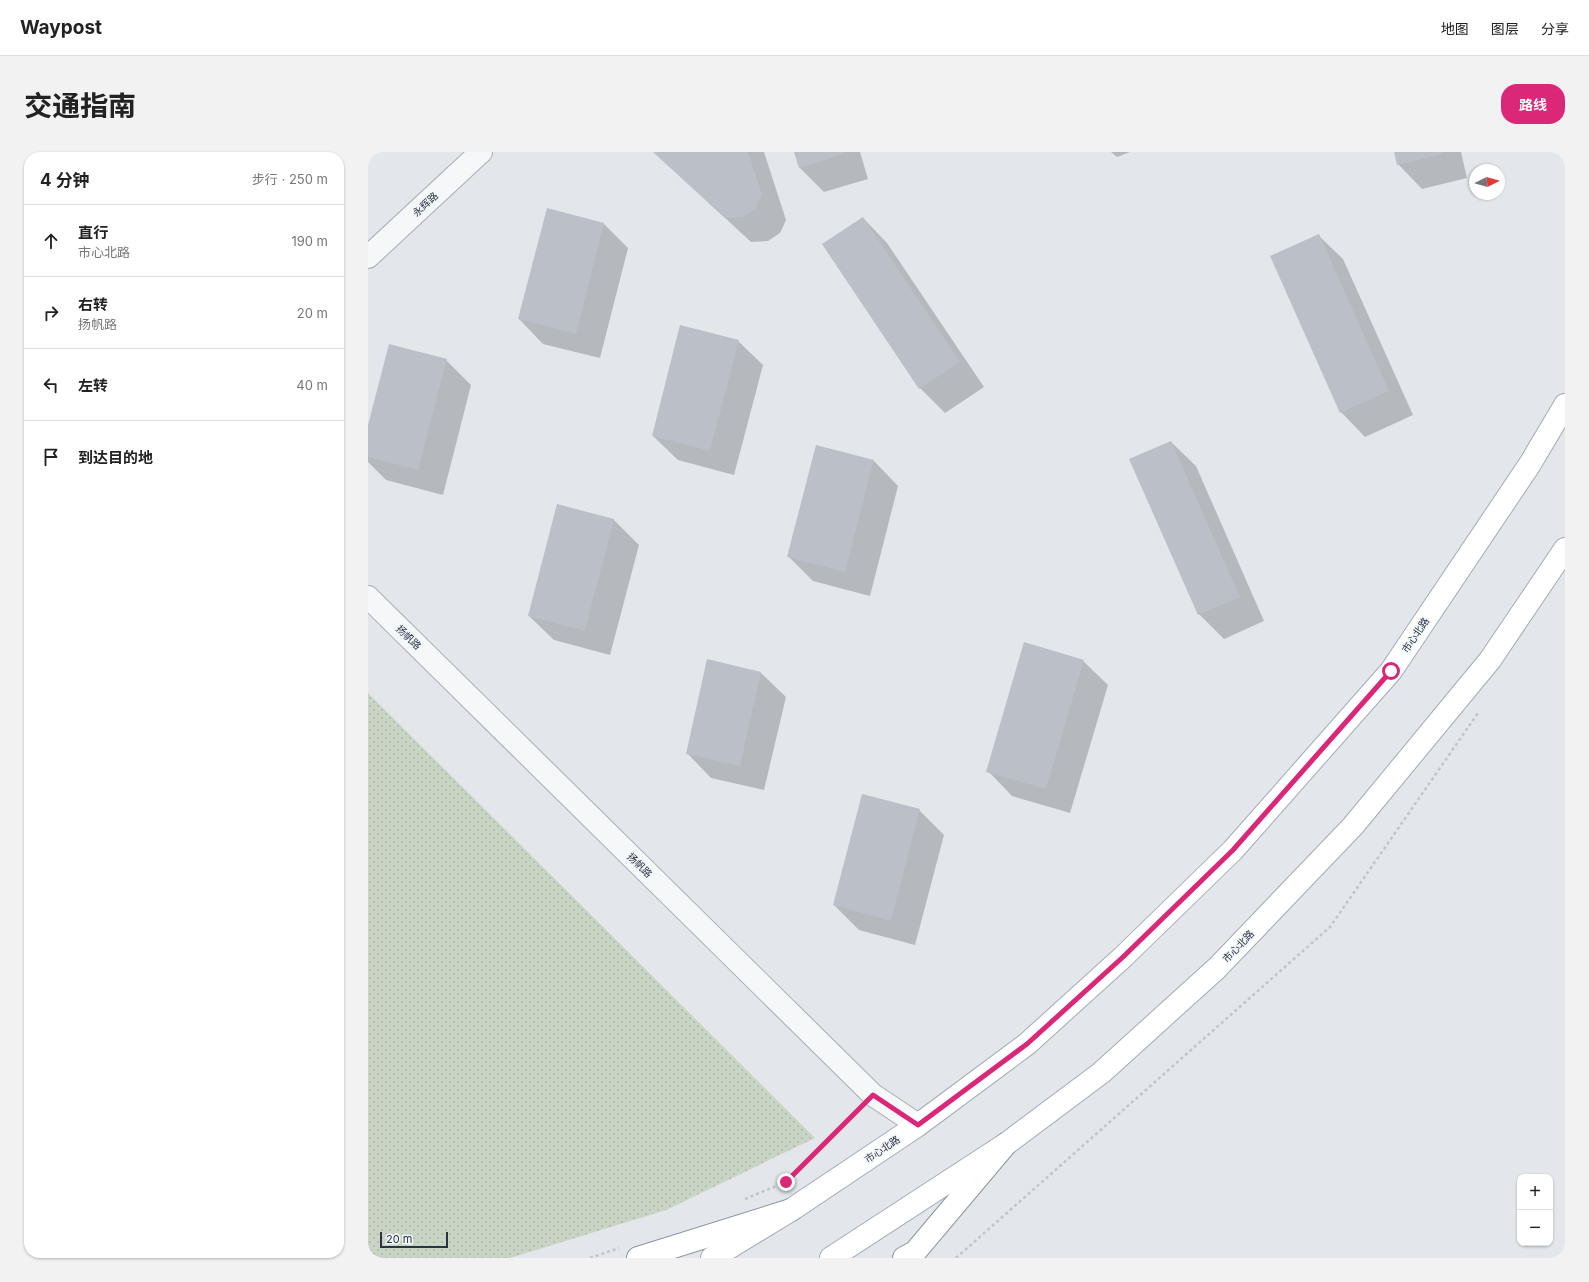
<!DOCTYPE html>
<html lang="zh">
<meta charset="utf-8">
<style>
:root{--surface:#fff;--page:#f2f2f2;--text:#222;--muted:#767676;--line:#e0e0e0;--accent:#db2777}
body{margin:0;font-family:Inter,"Noto Sans SC",sans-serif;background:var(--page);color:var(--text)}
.controls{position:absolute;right:12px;bottom:12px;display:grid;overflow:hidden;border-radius:8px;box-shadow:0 1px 3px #0004}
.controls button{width:36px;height:36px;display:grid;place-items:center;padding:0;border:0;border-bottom:1px solid var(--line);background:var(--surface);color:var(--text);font:20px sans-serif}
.compass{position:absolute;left:1101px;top:12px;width:36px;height:36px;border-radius:50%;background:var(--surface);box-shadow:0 1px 3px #0004;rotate:84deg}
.scale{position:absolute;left:12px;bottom:10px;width:68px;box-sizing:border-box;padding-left:4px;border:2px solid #2a3443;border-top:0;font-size:11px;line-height:14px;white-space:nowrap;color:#2a3443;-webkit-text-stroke:3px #f2f5f8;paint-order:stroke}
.stop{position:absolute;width:12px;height:12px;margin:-9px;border:3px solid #db2777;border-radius:50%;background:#fff}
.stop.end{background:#db2777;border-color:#fff;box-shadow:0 1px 4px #0008}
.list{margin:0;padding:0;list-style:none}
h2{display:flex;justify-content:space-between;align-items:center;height:52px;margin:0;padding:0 16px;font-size:17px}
h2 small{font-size:13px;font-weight:400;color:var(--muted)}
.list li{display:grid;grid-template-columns:26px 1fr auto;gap:12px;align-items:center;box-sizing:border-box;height:72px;padding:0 16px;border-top:1px solid var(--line)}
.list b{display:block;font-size:15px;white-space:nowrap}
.list p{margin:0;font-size:13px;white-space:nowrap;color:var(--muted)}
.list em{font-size:13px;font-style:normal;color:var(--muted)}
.icon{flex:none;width:22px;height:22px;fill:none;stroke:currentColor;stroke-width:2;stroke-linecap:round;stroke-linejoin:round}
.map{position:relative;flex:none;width:1197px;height:1106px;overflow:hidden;border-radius:16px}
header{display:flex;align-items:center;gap:24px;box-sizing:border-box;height:56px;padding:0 20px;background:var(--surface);border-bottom:1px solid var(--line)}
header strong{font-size:19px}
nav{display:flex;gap:22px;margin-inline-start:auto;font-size:14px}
.intro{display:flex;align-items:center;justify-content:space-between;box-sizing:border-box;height:96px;padding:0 24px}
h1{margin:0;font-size:28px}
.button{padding:10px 18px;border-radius:16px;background:var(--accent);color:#fff;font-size:14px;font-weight:700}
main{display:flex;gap:24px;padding:0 24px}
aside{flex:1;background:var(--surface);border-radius:16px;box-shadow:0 1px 3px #0004}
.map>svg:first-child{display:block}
.grass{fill:url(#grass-dots)}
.shadow{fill:#0003}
.building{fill:#babfc8}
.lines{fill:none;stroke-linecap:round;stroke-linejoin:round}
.tertiary-casing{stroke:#a8adb5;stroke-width:24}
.primary-casing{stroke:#a2abb7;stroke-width:24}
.motorway-casing{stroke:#8a94a2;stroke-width:24}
.path{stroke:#c1c4ca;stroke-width:2.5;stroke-dasharray:3 3;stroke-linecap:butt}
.tertiary{stroke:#f6f7f9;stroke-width:22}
.primary{stroke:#fff;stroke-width:22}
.motorway{stroke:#fff;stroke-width:22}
.route{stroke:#db2777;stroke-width:5}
.labels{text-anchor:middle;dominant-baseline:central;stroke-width:3;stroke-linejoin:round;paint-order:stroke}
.street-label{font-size:10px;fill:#2a3443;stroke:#f2f5f8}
</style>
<header>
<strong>Waypost</strong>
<nav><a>地图</a><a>图层</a><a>分享</a></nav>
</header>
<div class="intro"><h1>交通指南</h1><a class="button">路线</a></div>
<main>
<aside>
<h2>4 分钟<small>步行 · 250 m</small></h2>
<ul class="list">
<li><svg class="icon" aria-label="ahead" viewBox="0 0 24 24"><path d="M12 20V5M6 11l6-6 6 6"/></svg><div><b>直行</b><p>市心北路</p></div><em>190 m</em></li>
<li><svg class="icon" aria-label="right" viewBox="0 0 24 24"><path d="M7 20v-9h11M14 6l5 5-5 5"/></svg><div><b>右转</b><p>扬帆路</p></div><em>20 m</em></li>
<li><svg class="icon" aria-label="left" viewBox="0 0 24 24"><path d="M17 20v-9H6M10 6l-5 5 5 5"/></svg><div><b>左转</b></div><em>40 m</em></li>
<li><svg class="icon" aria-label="arrive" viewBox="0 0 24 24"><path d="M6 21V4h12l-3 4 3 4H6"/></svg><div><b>到达目的地</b></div></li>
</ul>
</aside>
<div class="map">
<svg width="1197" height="1106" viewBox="0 0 1197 1106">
<defs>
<pattern id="grass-dots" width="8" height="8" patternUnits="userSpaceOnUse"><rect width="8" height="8" fill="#c9d5c4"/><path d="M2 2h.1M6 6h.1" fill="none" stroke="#adb7aa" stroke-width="1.8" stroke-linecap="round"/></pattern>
</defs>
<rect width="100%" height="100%" fill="#e3e6eb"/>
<!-- grass -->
<path class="grass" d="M0,541L447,986L298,1058L142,1106H0Z"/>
<!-- shadow -->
<g class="shadow">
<path d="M286,0H396L418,68L412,81L400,89L383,90Z"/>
<path d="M427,0H492L500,27L456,40L432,16Z"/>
<path d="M743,0H762L749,5Z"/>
<path d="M1027,0H1093L1099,26L1054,37L1030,12Z"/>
<path d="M495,66L519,91L616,235L577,261L552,236L456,93Z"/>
<path d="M236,72L260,96L232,206L175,192L151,167Z"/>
<path d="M950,83L975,107L1045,263L997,285L973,260Z"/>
<path d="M370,189L395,213L366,323L310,308L285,284Z"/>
<path d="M78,208L103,233L75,343L18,328L0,310V277Z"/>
<path d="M803,290L828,314L896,469L856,487L831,462Z"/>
<path d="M449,294L506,309L530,334L502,444L445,429L420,404Z"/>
<path d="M189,354L246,368L271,393L242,503L186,488L161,464Z"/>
<path d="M340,508L393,521L418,545L396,638L343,626L319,601Z"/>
<path d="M715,509L740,533L702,661L644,644L620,619Z"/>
<path d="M551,658L576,683L547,793L491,778L466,753Z"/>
</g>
<!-- building -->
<g class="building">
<path d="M285,0H380L394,43L388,57L375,65L357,66Z"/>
<path d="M426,0H475L476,2L431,16Z"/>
<path d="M1026,0H1075V2L1029,13Z"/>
<path d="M179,56L236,71L208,182L150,167Z"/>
<path d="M495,65L592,210L551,237L454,92Z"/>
<path d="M951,82L1021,239L972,261L902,104Z"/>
<path d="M312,173L371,188L342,299L284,284Z"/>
<path d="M21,192L79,207L50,318L0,305V273Z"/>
<path d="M803,289L872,445L830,463L761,307Z"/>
<path d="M448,293L506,308L477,420L419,405Z"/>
<path d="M189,352L246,367L217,479L160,464Z"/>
<path d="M656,490L716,508L678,637L618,620Z"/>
<path d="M339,507L393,520L372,614L318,602Z"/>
<path d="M494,642L552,657L523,769L465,753Z"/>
</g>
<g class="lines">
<defs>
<g id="tertiary">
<path d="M0,105L113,0"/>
<path d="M0,445L505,943L550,973"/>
</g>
<g id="primary">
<path d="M344,1106L423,1058L550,973L659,892L755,805L865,698L1023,519L1162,312L1197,253"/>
<path d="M463,1106L638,992L733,921L849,816L985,674L1122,508L1197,397"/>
</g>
<g id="motorway">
<path d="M270,1106L423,1058"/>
<path d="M536,1106L547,1100L638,992"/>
</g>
</defs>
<!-- tertiary casing -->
<use href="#tertiary" class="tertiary-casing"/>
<!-- primary casing -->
<use href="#primary" class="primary-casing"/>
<!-- motorway casing -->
<use href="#motorway" class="motorway-casing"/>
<!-- path -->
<g class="path">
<path d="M377,1047L418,1030L489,959"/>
<path d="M222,1106L251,1096"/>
<path d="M588,1106L962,775L1110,561"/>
</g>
<!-- tertiary -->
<use href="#tertiary" class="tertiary"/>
<!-- primary -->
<use href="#primary" class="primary"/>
<!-- motorway -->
<use href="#motorway" class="motorway"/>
</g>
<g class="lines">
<!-- route -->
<path class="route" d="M418,1030L505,943L550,973L659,892L755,805L865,698L1023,519"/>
</g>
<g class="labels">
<!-- street labels -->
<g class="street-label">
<text transform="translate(57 52) rotate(-43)">永辉路</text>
<text transform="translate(1047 483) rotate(-56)">市心北路</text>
<text transform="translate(41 485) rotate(44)">扬帆路</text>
<text transform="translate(272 713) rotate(45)">扬帆路</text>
<text transform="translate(870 794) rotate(-46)">市心北路</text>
<text transform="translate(514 997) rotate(-34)">市心北路</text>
</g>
</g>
</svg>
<div class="controls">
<button>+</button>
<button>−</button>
</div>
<svg class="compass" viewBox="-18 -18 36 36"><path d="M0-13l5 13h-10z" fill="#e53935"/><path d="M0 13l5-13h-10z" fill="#767676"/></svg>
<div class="scale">20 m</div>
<div class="stop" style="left:1023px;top:519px"></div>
<div class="stop end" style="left:418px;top:1030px"></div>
</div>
</main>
